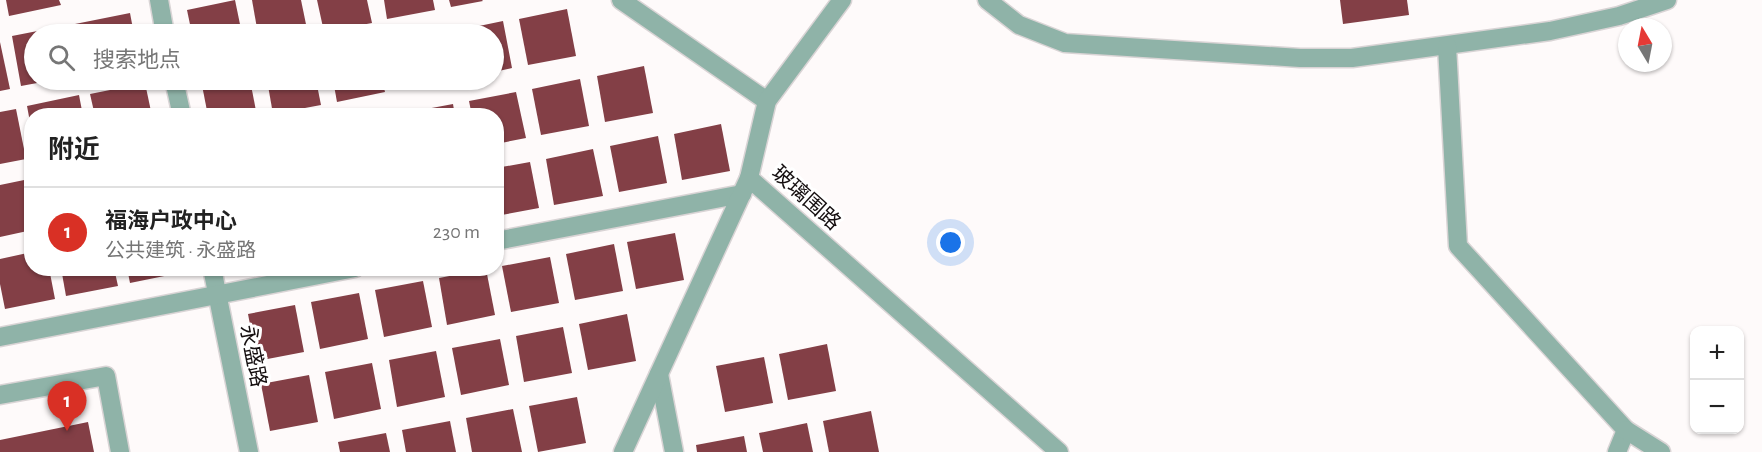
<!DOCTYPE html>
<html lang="zh">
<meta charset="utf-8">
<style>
:root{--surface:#fff;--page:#f6f6f6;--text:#222;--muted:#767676;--line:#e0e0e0;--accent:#d93025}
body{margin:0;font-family:"Alegreya Sans","Noto Sans SC",sans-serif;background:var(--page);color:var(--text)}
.controls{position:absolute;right:18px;bottom:18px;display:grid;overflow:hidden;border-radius:12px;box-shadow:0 2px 4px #0004}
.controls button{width:54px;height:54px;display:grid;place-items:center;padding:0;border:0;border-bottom:2px solid var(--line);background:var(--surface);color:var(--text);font:30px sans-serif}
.compass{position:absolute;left:1618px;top:18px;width:54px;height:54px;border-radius:50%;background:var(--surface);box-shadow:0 2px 4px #0004;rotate:350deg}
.you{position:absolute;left:951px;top:243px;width:21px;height:21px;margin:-15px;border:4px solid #fff;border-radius:50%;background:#1a73e8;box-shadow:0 0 0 9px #1a73e833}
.badge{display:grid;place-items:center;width:39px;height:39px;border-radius:50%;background:var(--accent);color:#fff;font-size:20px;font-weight:700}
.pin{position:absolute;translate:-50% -50px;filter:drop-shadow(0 2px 3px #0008)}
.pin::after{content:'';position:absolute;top:32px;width:21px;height:18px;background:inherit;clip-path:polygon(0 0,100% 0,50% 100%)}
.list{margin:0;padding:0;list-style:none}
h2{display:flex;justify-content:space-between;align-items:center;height:78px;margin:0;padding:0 24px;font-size:26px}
h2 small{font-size:20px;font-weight:400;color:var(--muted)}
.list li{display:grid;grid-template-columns:39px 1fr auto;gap:18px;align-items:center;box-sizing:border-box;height:90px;padding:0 24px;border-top:2px solid var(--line)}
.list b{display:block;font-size:22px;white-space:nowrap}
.list p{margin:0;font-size:20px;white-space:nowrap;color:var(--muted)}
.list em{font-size:20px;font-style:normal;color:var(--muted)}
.icon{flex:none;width:33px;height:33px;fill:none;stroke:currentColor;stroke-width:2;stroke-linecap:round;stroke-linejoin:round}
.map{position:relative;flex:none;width:1762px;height:452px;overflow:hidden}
.search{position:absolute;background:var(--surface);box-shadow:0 2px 4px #0004;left:24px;top:24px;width:480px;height:66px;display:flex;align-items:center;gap:15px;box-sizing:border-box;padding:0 21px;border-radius:33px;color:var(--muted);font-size:22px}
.panel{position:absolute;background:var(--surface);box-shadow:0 2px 4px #0004;left:24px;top:108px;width:480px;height:168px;border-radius:24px}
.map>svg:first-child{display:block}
.building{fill:#833f46}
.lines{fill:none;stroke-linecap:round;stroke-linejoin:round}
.minor-casing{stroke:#d9d4d5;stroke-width:21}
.minor{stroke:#8fb3a8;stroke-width:18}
.labels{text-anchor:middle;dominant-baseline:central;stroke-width:6;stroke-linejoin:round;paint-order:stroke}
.street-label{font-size:21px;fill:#150f10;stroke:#fff}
</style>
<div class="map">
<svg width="1762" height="452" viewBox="0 0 1762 452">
<rect width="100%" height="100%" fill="#fefafa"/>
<!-- building -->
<g class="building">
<path d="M6,0H59L61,5L9,16Z"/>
<path d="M235,0L242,34H192L187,10Z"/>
<path d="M252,0H301L308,34H258Z"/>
<path d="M317,0H367L372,23L324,32Z"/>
<path d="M384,0H433L435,10L387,19Z"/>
<path d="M449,0H482L483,1L451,7Z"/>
<path d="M1340,0H1407L1409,15L1343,24Z"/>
<path d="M567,9L576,56L528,65L519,19Z"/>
<path d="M130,13L134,34H77L75,24Z"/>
<path d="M503,21L512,68L494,72V34H456L455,31Z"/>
<path d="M63,26L65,34H34V80L48,81L21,86L12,36Z"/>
<path d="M0,42L10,89L0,91Z"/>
<path d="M644,66L653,113L605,122L597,76Z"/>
<path d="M580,79L589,126L541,135L532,89Z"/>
<path d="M201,80H250L257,116H208Z"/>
<path d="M267,80H316L321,105L273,114Z"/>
<path d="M333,80H382L385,92L337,102Z"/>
<path d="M399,80H446V81L401,89Z"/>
<path d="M145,83L152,116H95L90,94Z"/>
<path d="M516,92L526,138L496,144V116H472L469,101Z"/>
<path d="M79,95L83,116H32L30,122L27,106Z"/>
<path d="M453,104L455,116H406L405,113Z"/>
<path d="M16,109L26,159L0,164V112Z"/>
<path d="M721,124L730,171L682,180L674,134Z"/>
<path d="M658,136L667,183L619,192L610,146Z"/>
<path d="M593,149L603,196L554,205L546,159Z"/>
<path d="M530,162L539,208L496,216V168Z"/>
<path d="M29,179L32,194V230L0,237V185Z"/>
<path d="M675,233L684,280L636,289L627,242Z"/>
<path d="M614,244L623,291L575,300L566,254Z"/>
<path d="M32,252V268H49L55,299L5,309L0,284V259Z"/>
<path d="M550,257L559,303L511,312L502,266Z"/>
<path d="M61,268H114L118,286L66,296Z"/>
<path d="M127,268H184V272L130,283Z"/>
<path d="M486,269L495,315L447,325L439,278Z"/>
<path d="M423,281L432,327L384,337L375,290Z"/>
<path d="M359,293L368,339L320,349L311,302Z"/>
<path d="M295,305L304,352L257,361L248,314Z"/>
<path d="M627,314L636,361L588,370L579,324Z"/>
<path d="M563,327L572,373L524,382L516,336Z"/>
<path d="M500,339L509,385L461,395L452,348Z"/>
<path d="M827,344L836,391L788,400L779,354Z"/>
<path d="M436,351L445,397L397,407L389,360Z"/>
<path d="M764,357L773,403L725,412L716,366Z"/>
<path d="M372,363L381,409L334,419L325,372Z"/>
<path d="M309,375L318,422L270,431L261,384Z"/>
<path d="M577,397L586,443L538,452L529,406Z"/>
<path d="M513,409L522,452H472L466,418Z"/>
<path d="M871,411L879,452H829L823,421Z"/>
<path d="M450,421L456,452H406L402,430Z"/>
<path d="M88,422L94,452H0V440Z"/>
<path d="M807,423L813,452H763L759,433Z"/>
<path d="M386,433L390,452H340L338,442Z"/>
<path d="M744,436L747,452H697L696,445Z"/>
</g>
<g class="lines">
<defs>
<g id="minor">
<path d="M159,0L165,34"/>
<path d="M621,0L767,101"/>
<path d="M987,0L1019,25L1065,43L1300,58H1352L1550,31L1619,16L1667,0"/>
<path d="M1447,46L1458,246L1626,430L1617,452"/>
<path d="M174,80L182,116"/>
<path d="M749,178L767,101L842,0"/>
<path d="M496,241L742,194"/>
<path d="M212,268L249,452"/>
<path d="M0,337L355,268"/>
<path d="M659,374L674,452"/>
<path d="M0,395L106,376L120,452"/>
<path d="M1626,430L1661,452"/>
<path d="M623,452L749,178L1059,452"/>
</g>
</defs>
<!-- minor casing -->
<use href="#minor" class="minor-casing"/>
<!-- minor -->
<use href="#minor" class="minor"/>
</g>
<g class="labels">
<!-- street labels -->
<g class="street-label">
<text transform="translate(806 198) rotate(42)">玻璃围路</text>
<text transform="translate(253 356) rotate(79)">永盛路</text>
</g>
</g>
</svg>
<div class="controls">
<button>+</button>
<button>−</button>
</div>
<svg class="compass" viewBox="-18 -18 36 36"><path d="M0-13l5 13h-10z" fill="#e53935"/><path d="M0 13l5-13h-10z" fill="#767676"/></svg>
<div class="you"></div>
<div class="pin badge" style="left:67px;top:431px">1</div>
<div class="search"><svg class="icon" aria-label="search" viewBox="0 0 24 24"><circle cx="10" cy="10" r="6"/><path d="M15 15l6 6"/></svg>搜索地点</div>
<section class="panel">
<h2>附近<small></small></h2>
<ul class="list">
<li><span class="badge">1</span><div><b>福海户政中心</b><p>公共建筑 · 永盛路</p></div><em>230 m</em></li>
</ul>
</section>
</div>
